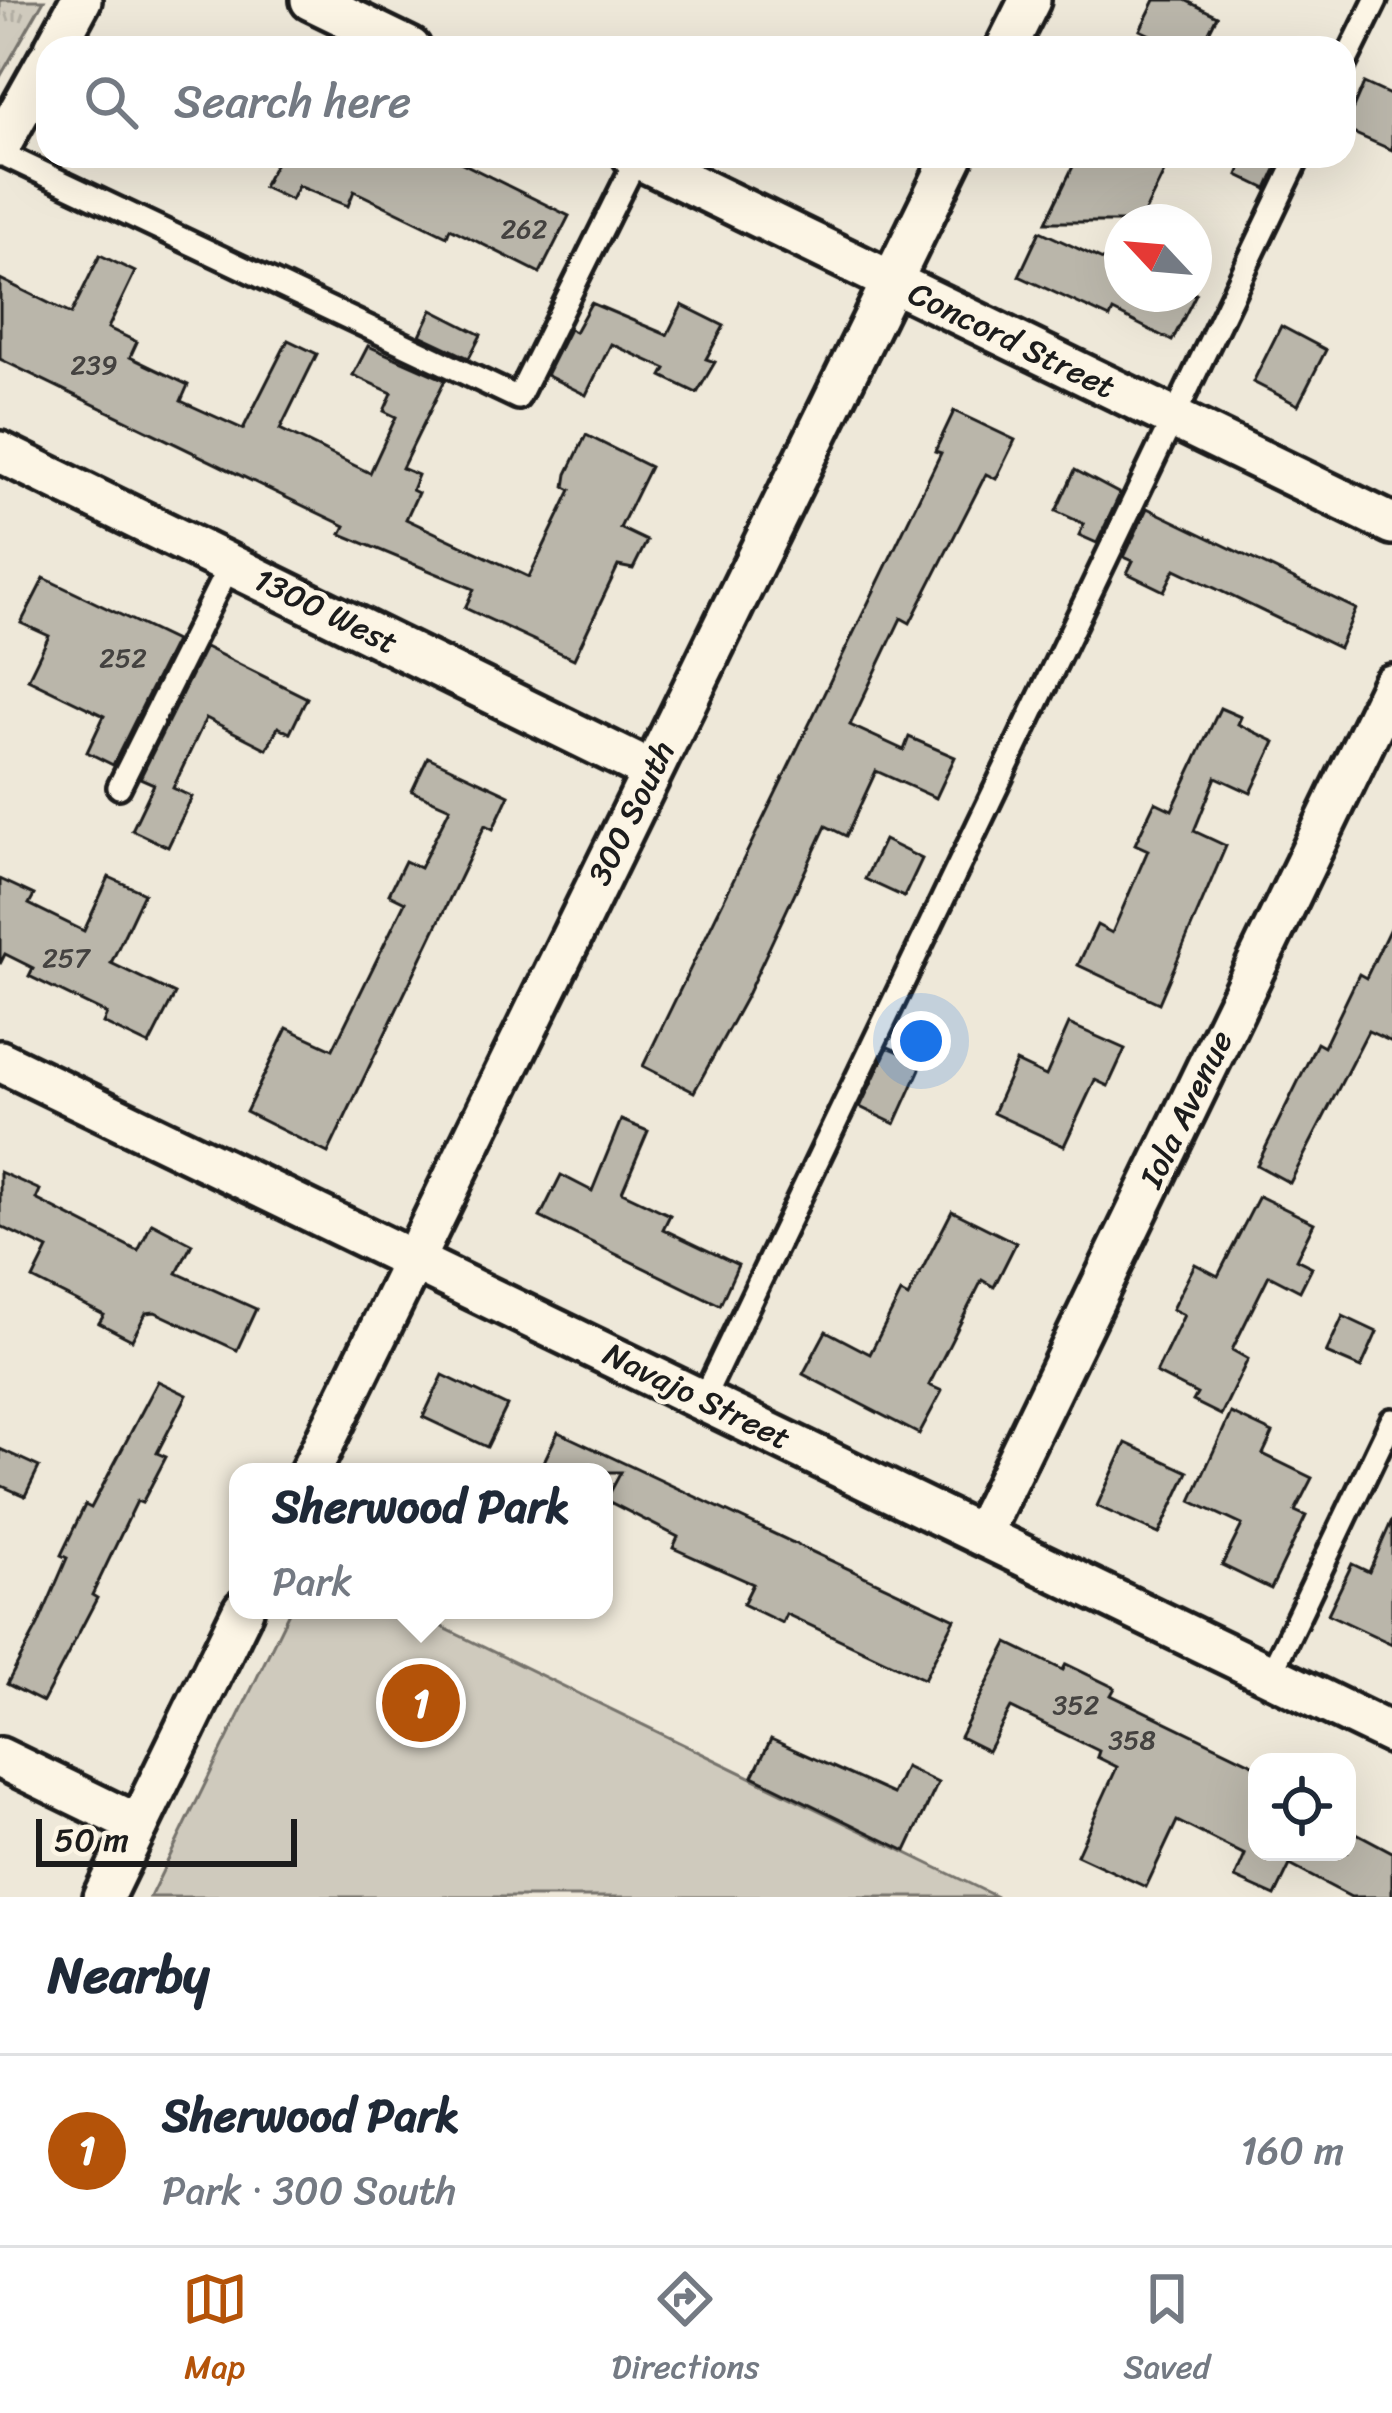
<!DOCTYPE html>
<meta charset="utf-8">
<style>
:root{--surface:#fff;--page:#f2f2f3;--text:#1f2937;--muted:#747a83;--line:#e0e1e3;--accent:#b45309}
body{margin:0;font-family:Sriracha,sans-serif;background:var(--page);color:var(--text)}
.controls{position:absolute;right:36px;bottom:36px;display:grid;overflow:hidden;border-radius:24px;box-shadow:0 12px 48px #0002}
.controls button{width:108px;height:108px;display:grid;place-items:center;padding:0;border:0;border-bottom:3px solid var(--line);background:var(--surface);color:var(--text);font:60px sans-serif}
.compass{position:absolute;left:1104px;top:204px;width:108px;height:108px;border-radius:50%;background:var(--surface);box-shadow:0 12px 48px #0002;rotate:296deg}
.scale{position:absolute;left:36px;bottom:30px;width:261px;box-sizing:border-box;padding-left:12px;border:6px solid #1c1c1c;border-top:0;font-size:33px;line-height:42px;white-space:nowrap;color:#1c1c1c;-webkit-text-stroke:9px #fcf5e5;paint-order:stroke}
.you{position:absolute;left:921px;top:1041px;width:42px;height:42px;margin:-30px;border:9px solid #fff;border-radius:50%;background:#1a73e8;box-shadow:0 0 0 18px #1a73e833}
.badge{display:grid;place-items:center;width:78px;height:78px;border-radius:50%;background:var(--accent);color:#fff;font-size:39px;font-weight:700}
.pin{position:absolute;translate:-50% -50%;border:6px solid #fff;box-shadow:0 3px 12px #0006}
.popup{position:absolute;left:229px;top:1463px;width:384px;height:156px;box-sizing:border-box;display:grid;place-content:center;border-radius:24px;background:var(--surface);filter:drop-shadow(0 3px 9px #0005);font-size:39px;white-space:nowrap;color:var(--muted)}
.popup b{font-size:45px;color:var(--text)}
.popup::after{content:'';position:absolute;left:50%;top:100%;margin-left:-24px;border:24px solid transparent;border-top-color:var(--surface)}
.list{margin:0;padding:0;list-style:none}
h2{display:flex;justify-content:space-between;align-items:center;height:156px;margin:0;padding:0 48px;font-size:51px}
h2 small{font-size:39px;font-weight:400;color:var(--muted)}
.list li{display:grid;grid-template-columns:78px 1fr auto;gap:36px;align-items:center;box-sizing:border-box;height:192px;padding:0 48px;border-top:3px solid var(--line)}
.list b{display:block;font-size:45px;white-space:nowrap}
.list p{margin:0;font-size:39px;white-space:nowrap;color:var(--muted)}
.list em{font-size:39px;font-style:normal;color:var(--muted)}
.icon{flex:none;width:66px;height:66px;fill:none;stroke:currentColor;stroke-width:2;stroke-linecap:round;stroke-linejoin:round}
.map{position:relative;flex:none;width:1392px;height:1897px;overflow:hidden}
.search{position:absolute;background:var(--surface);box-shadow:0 12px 48px #0002;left:36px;right:36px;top:36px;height:132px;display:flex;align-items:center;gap:30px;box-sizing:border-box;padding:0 42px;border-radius:36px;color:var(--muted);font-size:45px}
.sheet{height:348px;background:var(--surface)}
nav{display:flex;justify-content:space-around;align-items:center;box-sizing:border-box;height:168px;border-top:3px solid var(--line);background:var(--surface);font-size:33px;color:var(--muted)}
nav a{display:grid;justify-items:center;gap:6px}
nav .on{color:var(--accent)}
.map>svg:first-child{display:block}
.grass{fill:url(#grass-tufts);stroke:#76736c;stroke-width:3}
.green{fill:#cfcabd;stroke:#76736c;stroke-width:3}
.building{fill:#bab6aa;stroke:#1c1c1c;stroke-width:3}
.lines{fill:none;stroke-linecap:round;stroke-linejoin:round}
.service-casing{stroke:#1c1c1c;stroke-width:30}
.minor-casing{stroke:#1c1c1c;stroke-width:48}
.service{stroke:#fcf5e5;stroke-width:21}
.minor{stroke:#fcf5e5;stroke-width:39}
.labels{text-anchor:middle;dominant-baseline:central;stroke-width:10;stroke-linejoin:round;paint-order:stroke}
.number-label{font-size:27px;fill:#444240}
.street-label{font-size:33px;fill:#1c1c1c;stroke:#fcf5e5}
</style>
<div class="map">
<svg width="1392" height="1897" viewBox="0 0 1392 1897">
<defs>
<pattern id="grass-tufts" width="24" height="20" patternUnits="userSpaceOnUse" patternTransform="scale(3)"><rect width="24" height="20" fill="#cfcabd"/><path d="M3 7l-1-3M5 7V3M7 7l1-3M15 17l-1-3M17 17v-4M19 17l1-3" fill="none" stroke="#b1ada2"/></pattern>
</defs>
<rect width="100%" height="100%" fill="#eee8d9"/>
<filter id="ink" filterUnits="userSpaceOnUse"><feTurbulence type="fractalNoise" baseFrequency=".00833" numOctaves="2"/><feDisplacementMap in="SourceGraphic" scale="24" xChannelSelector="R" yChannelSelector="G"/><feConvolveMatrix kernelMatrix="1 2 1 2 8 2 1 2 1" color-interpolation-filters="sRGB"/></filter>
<g filter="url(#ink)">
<!-- grass -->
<path class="grass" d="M0,0H44L0,77Z"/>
<!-- green -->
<path class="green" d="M290,1610H407L997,1897H150Z"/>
<!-- building -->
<g class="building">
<path d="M1155,0H1185L1217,16L1201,48H1178L1140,30Z"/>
<path d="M1364,83L1392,96V150L1344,129Z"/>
<path d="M279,156H448L569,216L540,273L450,228L447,236L354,191L348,206L298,186L291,200L263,187Z"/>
<path d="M1078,156H1172L1140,222H1046Z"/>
<path d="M1246,156H1282L1267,189L1238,175Z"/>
<path d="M1040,231L1122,269V294H1196L1172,341L1113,311L1110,318L1019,276Z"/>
<path d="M100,255L135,272L108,328L137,342L130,357L188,385L181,401L243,429L288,340L317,354L280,429L370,473L396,417L384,411L392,393L353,375L368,346L445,380L402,468L418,475L412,490L418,493L406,519L529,577L571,490L565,487L567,474L586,435L650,467L620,528L647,541L633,569L618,566L574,659L465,608L474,589L341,534L345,526L0,359V279L71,314Z"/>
<path d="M591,303L667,335L682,305L724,326L706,359L715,362L697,393L662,376L666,369L611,344L586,395L546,375L569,329L575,332Z"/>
<path d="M432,310L481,335L469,358L420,335Z"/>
<path d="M1281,326L1326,350L1298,405L1253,382Z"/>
<path d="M954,411L1015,440L996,479L986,474L910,623L901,618L850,725L904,750L909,737L955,757L936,798L876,771L846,836L826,826L747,995L694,1092L643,1066L941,453L935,451Z"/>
<path d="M1075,470L1120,494L1097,543L1079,535L1084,524L1056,511Z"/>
<path d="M1147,508L1356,609L1339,648L1175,569L1164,591L1127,573L1133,561L1124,557Z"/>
<path d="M44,578L175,641L113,765L87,752L104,716L28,679L49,636L21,623Z"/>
<path d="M205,647L307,698L290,733L278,727L267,749L206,718L173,788L192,797L168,847L132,830L154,784L140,778Z"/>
<path d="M1220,708L1241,717L1238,724L1275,742L1251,793L1216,777L1194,831L1226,846L1159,1003L1078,965L1097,925L1112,933L1148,850L1135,844L1155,802L1172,810Z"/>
<path d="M428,757L509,795L493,829L485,825L328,1153L246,1112L287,1028L333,1049L405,902L389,894L405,861L420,868L450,808L412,791Z"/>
<path d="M884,840L922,859L904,897L865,879Z"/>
<path d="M109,877L144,893L111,963L175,994L149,1045L103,1023L107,1014L29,976L33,968L5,954L0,964V879L34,895L29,904L84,931Z"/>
<path d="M1392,924V1042L1368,1031L1290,1183L1257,1165L1317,1043L1324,1047L1359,974L1366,978Z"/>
<path d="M1069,1024L1125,1049L1108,1086L1095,1080L1064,1146L993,1113L1016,1062L1046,1076Z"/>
<path d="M888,1047L923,1062L895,1124L860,1107Z"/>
<path d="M621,1120L648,1131L622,1192L670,1215L663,1229L738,1265L720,1305L540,1217L561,1175L592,1191Z"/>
<path d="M0,1172L40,1190L36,1199L138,1251L152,1223L192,1244L177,1273L256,1309L237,1350L155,1312L146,1313L132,1340L99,1323L104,1315L33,1279L48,1249L0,1226Z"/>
<path d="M1259,1196L1314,1223L1296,1259L1312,1267L1300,1291L1269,1275L1232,1350L1248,1359L1221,1415L1193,1401L1197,1394L1156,1373L1184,1315L1172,1309L1195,1264L1218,1276Z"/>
<path d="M952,1211L1016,1243L994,1287L982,1280L929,1385L942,1391L919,1434L803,1374L826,1331L870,1354L901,1293L908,1297Z"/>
<path d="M1343,1316L1377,1332L1361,1368L1326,1353Z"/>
<path d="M443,1375L507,1406L487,1447L423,1417Z"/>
<path d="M158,1381L187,1395L157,1453L166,1457L142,1503L137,1501L92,1595L97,1598L43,1702L7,1684L38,1625L67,1558L61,1555L85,1505L91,1508Z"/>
<path d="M1231,1413L1273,1433L1263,1454L1312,1478L1295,1511L1306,1516L1271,1589L1222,1565L1242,1525L1191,1501Z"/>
<path d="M558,1432L955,1619L924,1679L786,1614L782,1623L743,1604L753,1584L673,1548L678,1537L606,1500L621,1472H539Z"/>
<path d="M1126,1443L1188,1472L1159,1534L1097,1506Z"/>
<path d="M0,1449L39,1467L25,1496L0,1485Z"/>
<path d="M1392,1520V1644L1328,1614L1352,1564L1369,1572Z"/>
<path d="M1008,1643L1063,1670L1066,1664L1115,1688L1111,1695L1257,1766V1852H1347V1828L1392,1852V1897H1351L1290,1865L1275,1896L1235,1878L1245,1855L1177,1821L1146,1887L1077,1855L1117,1767L1097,1757L1099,1751L1011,1708L988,1751L960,1737Z"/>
<path d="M771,1739L893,1794L905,1767L938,1783L906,1851L753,1776Z"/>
</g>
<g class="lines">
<defs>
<g id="service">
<path d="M1344,65L1376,0"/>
<path d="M0,153L518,398L637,158"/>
<path d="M119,787L230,564"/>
<path d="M703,1399L1299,156"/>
<path d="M1270,1675L1392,1420"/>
</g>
<g id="minor">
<path d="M311,0L410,48"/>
<path d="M55,48L81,0"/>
<path d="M1006,48L1030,0"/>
<path d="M0,146L48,60"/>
<path d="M633,156L1392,524"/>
<path d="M0,452L651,771"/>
<path d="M0,1061L1392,1734"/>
<path d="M310,1472L953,156"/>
<path d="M981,1534L1392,685"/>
<path d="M0,1758L138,1825"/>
<path d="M103,1897L243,1610"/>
</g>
</defs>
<!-- service casing -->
<use href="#service" class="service-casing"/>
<!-- minor casing -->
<use href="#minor" class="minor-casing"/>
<!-- service -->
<use href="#service" class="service"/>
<!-- minor -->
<use href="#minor" class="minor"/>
</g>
</g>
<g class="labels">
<!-- number labels -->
<g class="number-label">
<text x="524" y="229">262</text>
<text x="94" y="365">239</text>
<text x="123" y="658">252</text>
<text x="66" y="958">257</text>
<text x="1076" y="1705">352</text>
<text x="1132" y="1740">358</text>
</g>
<!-- street labels -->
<g class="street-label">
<text transform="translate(1012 340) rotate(26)">Concord Street</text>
<text transform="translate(326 611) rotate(26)">1300 West</text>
<text transform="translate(631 813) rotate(-64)">300 South</text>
<text transform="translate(1186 1109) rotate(-64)">Iola Avenue</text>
<text transform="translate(697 1396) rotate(26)">Navajo Street</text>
</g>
</g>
</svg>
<div class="controls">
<button><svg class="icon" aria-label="locate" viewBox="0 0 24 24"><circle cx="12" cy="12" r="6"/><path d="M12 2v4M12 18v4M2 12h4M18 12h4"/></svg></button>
</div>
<svg class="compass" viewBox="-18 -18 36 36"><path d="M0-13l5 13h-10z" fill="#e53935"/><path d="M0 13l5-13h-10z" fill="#747a83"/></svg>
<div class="scale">50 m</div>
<div class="you"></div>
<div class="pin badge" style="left:421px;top:1703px">1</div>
<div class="popup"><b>Sherwood Park</b>Park</div>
<div class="search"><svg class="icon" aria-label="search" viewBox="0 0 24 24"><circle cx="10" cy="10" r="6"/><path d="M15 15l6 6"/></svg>Search here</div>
</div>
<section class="sheet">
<h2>Nearby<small></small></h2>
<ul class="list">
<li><span class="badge">1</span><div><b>Sherwood Park</b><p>Park · 300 South</p></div><em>160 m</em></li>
</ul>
</section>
<nav>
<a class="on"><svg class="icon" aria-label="map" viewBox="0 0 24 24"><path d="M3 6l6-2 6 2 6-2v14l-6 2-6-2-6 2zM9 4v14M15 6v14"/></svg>Map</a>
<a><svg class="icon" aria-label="directions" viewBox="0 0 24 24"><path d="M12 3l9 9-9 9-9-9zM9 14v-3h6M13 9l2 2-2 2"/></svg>Directions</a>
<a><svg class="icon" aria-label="saved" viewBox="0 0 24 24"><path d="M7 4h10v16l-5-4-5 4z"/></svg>Saved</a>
</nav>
